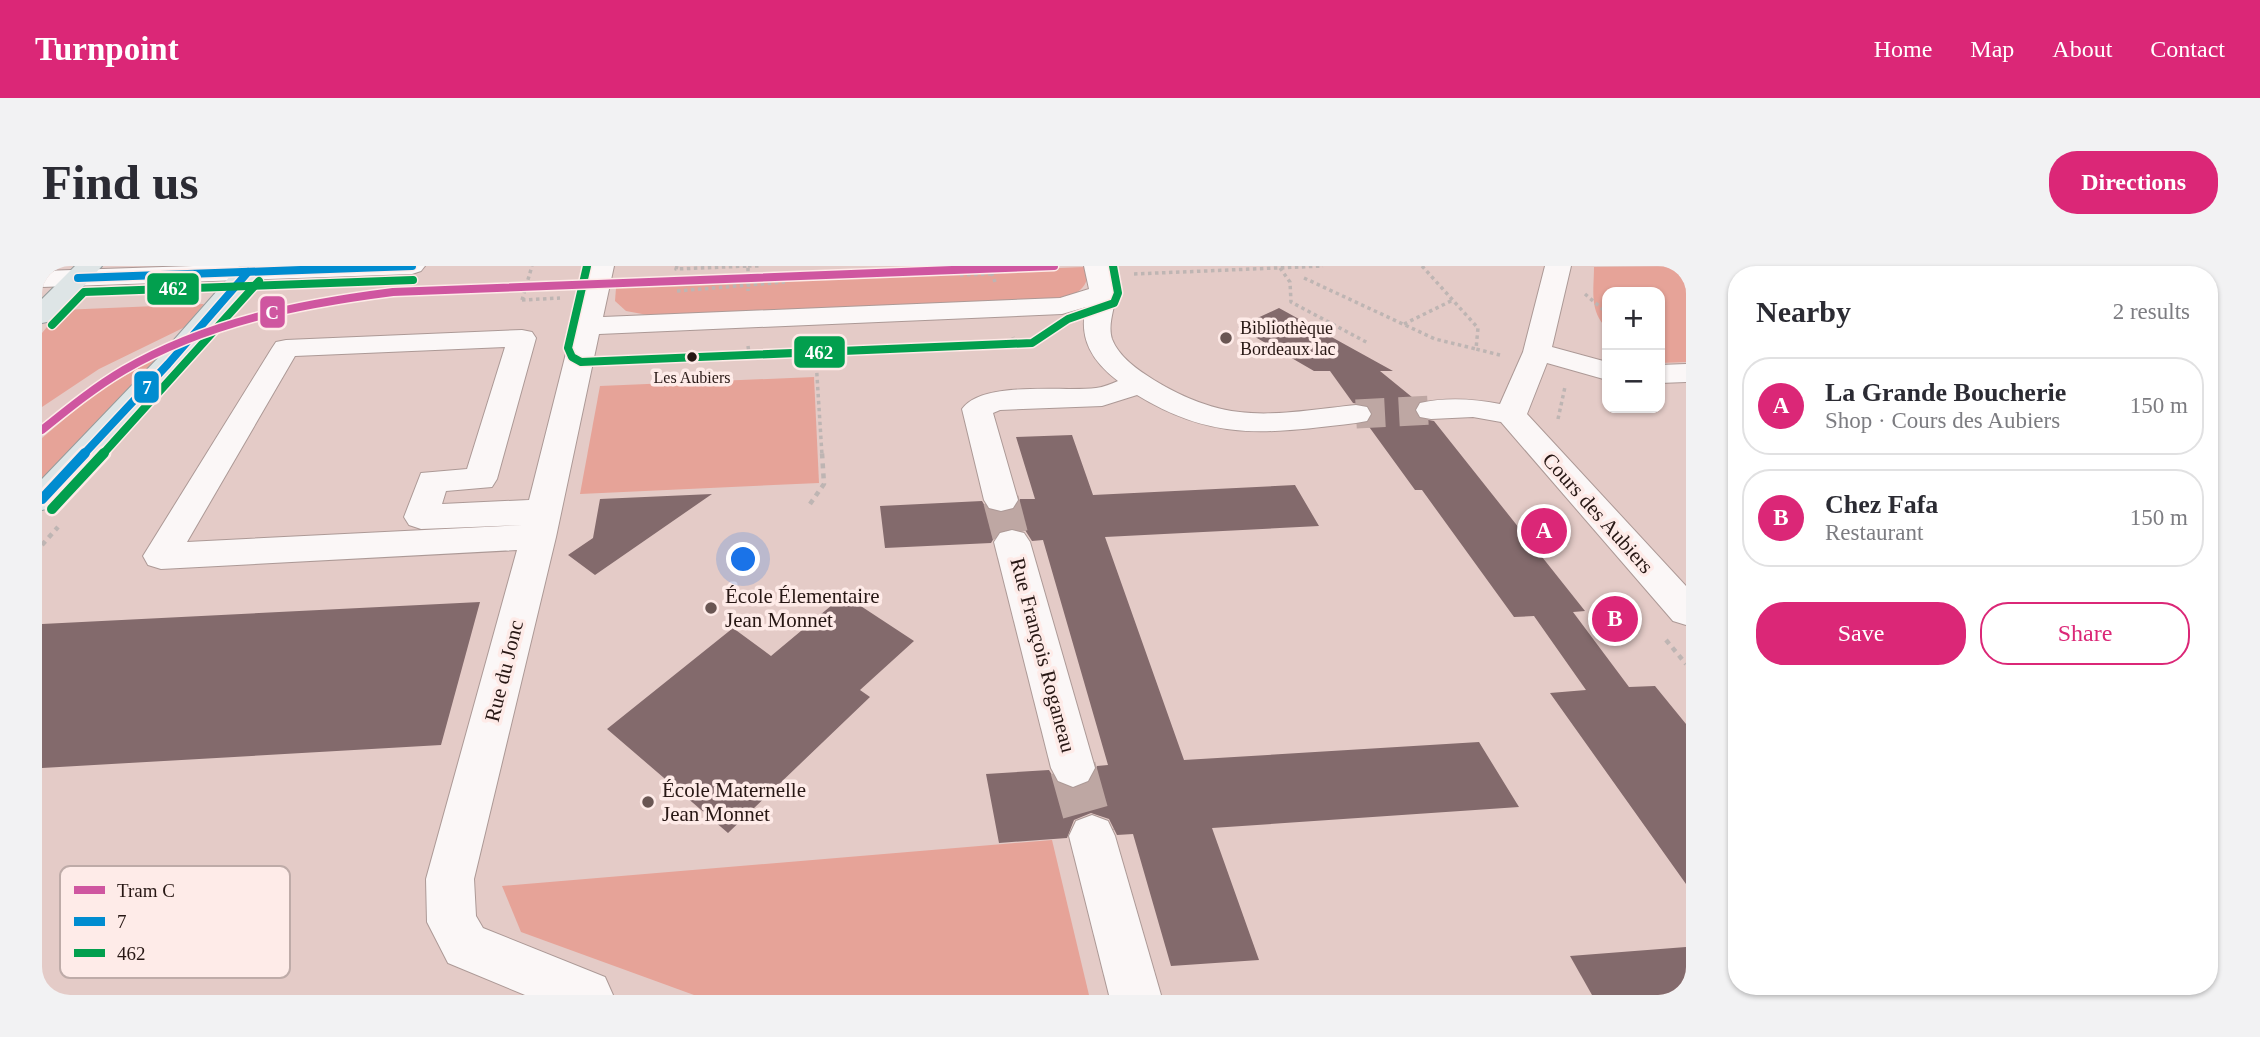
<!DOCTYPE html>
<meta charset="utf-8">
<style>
:root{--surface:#fff;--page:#f2f2f3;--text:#2b2b33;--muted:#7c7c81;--line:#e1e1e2;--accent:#db2777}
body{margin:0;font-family:"Times New Roman",serif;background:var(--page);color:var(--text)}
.controls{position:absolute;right:21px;top:21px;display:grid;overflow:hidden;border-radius:14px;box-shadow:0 2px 5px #0004}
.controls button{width:63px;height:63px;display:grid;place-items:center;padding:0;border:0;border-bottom:2px solid var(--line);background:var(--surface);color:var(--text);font:35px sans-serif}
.you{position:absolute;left:702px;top:294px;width:24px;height:24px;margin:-18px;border:5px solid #fff;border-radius:50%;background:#1a73e8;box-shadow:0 0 0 10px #1a73e833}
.badge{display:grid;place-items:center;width:46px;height:46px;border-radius:50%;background:var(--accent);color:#fff;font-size:23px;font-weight:700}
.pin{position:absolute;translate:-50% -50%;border:4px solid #fff;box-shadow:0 2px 7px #0006}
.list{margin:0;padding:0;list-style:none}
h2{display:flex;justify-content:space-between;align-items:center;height:91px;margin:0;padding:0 28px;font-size:30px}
h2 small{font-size:23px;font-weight:400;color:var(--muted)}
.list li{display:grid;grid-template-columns:46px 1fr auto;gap:21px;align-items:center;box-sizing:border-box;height:98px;margin:0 14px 14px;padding:0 14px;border:2px solid var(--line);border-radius:28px}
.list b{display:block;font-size:26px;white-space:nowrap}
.list p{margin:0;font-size:23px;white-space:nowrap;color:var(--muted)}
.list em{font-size:23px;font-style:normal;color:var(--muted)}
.actions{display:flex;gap:14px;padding:21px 28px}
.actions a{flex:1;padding:16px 0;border:2px solid var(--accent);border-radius:28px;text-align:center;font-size:24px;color:var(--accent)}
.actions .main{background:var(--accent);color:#fff}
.map{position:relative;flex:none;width:1644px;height:729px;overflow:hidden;border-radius:28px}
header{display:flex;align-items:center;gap:42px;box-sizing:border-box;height:98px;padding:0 35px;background:var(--accent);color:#fff}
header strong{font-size:33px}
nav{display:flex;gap:38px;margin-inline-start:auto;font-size:24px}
.intro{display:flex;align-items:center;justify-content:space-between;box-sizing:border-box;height:168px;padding:0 42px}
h1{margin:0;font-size:49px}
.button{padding:18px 32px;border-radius:28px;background:var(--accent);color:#fff;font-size:24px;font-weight:700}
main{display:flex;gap:42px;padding:0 42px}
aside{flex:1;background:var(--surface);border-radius:28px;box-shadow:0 2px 5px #0004}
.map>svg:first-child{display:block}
.green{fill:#e6a398}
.building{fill:#836a6c}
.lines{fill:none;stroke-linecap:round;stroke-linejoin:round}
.minor-tunnel-far2{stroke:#bea7a3;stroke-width:29;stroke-dasharray:29 14;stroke-linecap:butt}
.minor-tunnel-far1{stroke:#bea7a3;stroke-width:36;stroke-dasharray:36 18;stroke-linecap:butt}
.minor-tunnel{stroke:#bea7a3;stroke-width:46;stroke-dasharray:46 23;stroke-linecap:butt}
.minor-casing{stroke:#ac9996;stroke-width:2}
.major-casing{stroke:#969c9d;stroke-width:2}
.path-far1{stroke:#beb5b3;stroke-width:3.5;stroke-dasharray:3.5 3.5;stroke-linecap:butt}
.path{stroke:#beb5b3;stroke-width:4.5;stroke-dasharray:5 5;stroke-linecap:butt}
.minor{fill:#fbf7f7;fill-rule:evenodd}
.major{fill:#dee5e6;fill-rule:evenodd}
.bus-1-far1-casing{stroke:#feebe8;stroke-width:11}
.bus-1-casing{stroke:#feebe8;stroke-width:15}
.bus-2-far1-casing{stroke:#feebe8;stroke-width:11}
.bus-2-casing{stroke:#feebe8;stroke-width:15}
.bus-1-far1{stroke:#008cd0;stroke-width:8}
.bus-1{stroke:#008cd0;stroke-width:10}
.bus-2-far1{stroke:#029f4e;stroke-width:8}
.bus-2{stroke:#029f4e;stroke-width:10}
.tram-1-casing{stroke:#feebe8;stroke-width:11}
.tram-1{stroke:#cf56a0;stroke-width:8}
.poi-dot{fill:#695653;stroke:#feebe8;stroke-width:2.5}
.bus-dot{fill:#271714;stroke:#feebe8;stroke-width:2.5}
.labels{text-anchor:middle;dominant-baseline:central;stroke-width:7;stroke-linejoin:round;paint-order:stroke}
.far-bus-label{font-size:16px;fill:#271714;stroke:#feebe8}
.far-poi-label{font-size:18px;fill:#271714;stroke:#feebe8;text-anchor:start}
.street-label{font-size:21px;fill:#271714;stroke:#feebe8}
.poi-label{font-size:21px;fill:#271714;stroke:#feebe8;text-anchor:start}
.key{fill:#feebe8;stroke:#beaba8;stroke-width:2}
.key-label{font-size:19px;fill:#271714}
.line-badge{stroke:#feebe8;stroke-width:2.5}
.badge-label{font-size:19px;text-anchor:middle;font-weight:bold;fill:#fff}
</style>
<header>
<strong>Turnpoint</strong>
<nav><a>Home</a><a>Map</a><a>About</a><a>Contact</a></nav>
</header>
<div class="intro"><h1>Find us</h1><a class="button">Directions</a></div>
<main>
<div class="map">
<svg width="1644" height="729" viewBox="0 0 1644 729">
<rect width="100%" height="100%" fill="#e4cbc7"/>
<!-- green -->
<g class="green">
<path d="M1644,0V96L1618,97V26H1565V62C1547,46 1552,23 1552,1Z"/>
<path d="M1042,1L1046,10C1042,28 1026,31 1010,34L611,50L584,45L573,35L574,22L581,20Z"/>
<path d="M162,38L143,61L57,103L0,141V67L19,44Z"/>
<path d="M122,87L0,214V172L53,127Z"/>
<path d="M772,111L777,217L538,228L558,120Z"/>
<path d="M1010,574L1047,729H652L479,666L460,620Z"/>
</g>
<!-- building -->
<g class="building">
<path d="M1237,42L1351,105H1338L1376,136L1372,145L1376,152L1392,155L1543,345L1531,346L1587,421L1613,420L1644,458V618L1508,427L1544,424L1492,350L1472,351L1380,224H1373L1325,158L1331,149L1327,140L1311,137L1288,105H1272L1196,61Z"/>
<path d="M1030,169L1051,229L1253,219L1277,260L1063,271L1142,494L1437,476L1477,541L1170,562L1217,694L1129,700L1091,568L1075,569L1067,553L1049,547L1032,554L1025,572L957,577L944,508L1007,504L1015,517L1032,523L1048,516L1055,500L1066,499L1001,274L990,275L983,264L969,261L956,266L949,277L843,282L838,240L940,235L946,245L958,248L972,245L978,233H993L974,171Z"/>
<path d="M670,228L553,309L526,289L551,272L558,233Z"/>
<path d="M802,329L872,375L818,424L828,431L686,567L565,463L691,362L729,390Z"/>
<path d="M438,336L399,479L0,502V358Z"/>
<path d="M1644,681V729H1550L1528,690Z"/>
</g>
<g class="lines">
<!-- minor-tunnel-far2 -->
<path class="minor-tunnel-far2" d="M1314,148L1389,144"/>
<!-- minor-tunnel-far1 -->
<path class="minor-tunnel-far1" d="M959,234L970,276"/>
<!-- minor-tunnel -->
<path class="minor-tunnel" d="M1031,502L1050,570"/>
<defs>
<g id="minor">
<path d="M151,0H383L379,5L370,8L0,21V5Z"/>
<path d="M546,0H572L561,51L1018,32L1047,23L1042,0H1068C1071,8 1075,17 1074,26C1074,40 1065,57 1070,73C1077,91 1096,104 1112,114C1188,160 1230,148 1314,139L1325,141L1329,148L1325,155L1314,157C1228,167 1173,177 1095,129L1060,140L958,144L951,147L976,234L971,242L959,245L947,242L942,234L920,143C940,114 1021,126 1054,122C1062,121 1069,118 1076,115C1051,96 1036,73 1044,41L1020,48L557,68L514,271L432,613L434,650L441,662L563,711L571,729H483L406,697L385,656L384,613L475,284L119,303L106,299L101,290L230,82L234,76L244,74L480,64L490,66L494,72L455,213L450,221L404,225L400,238L487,234ZM463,81L425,203L379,207L362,251L367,259L379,263L481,259L145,276L253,90Z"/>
<path d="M1503,0H1529L1510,81L1565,96V114L1505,97L1485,148L1644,320V359L1631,355L1459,156L1431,151L1389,153L1378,151L1374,144L1378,137C1405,131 1432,133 1458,138L1481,86Z"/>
<path d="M1644,98V116L1618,117V99Z"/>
<path d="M970,264L982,267L988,276L1053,502L1046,515L1031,521L1016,515L1009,502L952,276L958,267Z"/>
<path d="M1050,549L1066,555L1073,570L1119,729H1067L1027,570L1034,555Z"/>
</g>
<g id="major">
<path d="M33,0H60L10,55L0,57V33Z"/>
<path d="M197,0H224L136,104L12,241L0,244V213L116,92Z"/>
</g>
</defs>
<!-- minor casing -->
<use href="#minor" class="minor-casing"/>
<!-- major casing -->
<use href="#major" class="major-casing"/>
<!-- path-far1 -->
<g class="path-far1">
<path d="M635,0L634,3L706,0V25"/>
<path d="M706,0H719"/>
<path d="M947,0L953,16"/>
<path d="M1380,0L1436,62L1434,83L1458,89"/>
<path d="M1238,2L1248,16L1249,36L1326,77"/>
<path d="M1092,8L1281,0"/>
<path d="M918,9L950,8"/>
<path d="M1262,12L1393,73L1434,83"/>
<path d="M635,25L743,16"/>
<path d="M1543,28L1565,47"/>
<path d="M480,34L518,32"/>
<path d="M480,34L490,0"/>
<path d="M1362,58L1411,34"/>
<path d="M706,80L707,87L973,78L971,71"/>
<path d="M753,87L774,94L780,189"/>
<path d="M1516,153L1523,121"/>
</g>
<!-- path -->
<g class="path">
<path d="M768,238L782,218L780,187"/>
<path d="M0,279L16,261"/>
<path d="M1624,374L1644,398"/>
</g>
<!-- minor -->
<use href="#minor" class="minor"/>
<!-- major -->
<use href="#major" class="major"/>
<defs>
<g id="bus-1-far1">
<path d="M36,12L370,0"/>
<path d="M41,189L126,98L206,6"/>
</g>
<path id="bus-1" d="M0,233L43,187"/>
<g id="bus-2-far1">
<path d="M545,0L526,82L530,91L539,96L990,77L1026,53L1072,37L1076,27L1071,0"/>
<path d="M10,59L42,26L371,14"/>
<path d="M60,189L217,15"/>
</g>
<path id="bus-2" d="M10,243L62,187"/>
</defs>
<!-- bus-1-far1 casing -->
<use href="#bus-1-far1" class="bus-1-far1-casing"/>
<!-- bus-1 casing -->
<use href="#bus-1" class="bus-1-casing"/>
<!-- bus-2-far1 casing -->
<use href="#bus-2-far1" class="bus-2-far1-casing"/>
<!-- bus-2 casing -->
<use href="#bus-2" class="bus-2-casing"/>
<!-- bus-1-far1 -->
<use href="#bus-1-far1" class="bus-1-far1"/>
<!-- bus-1 -->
<use href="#bus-1" class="bus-1"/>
<!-- bus-2-far1 -->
<use href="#bus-2-far1" class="bus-2-far1"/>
<!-- bus-2 -->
<use href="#bus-2" class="bus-2"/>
<defs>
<path id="tram-1" d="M0,164C26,143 53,121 82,104C165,56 257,38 351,26L1012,0"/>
</defs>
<!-- tram-1 casing -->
<use href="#tram-1" class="tram-1-casing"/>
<!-- tram-1 -->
<use href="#tram-1" class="tram-1"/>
</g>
<!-- markers -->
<g class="poi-dot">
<circle cx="1184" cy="72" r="7"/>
<circle cx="669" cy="342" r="7"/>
<circle cx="606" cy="536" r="7"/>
</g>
<circle class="bus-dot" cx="650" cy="91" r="6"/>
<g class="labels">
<!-- far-bus labels -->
<g class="far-bus-label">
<text x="650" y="111">Les Aubiers</text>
</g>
<!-- far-poi labels -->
<g class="far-poi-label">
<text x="1198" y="62">Bibliothèque<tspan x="1198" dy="21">Bordeaux lac</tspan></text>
</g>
<!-- street labels -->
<g class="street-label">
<text transform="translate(1556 247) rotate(48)">Cours des Aubiers</text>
<text transform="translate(1001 389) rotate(75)">Rue François Roganeau</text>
<text transform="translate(462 405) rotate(-76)">Rue du Jonc</text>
</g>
<!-- poi labels -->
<g class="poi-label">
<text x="683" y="330">École Élementaire<tspan x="683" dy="24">Jean Monnet</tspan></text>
<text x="620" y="524">École Maternelle<tspan x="620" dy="24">Jean Monnet</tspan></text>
</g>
</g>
<!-- legend -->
<rect x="18" y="600" width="230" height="112" rx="10" class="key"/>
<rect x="32" y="620" width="31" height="8" fill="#cf56a0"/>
<rect x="32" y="651" width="31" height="9" fill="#008cd0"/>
<rect x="32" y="683" width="31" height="8" fill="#029f4e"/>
<g class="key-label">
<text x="75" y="631">Tram C</text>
<text x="75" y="662">7</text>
<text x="75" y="694">462</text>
</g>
<g class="line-badge">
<rect x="104" y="6" width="54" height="34" rx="7" fill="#029f4e"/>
<rect x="217" y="29" width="27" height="34" rx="7" fill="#cf56a0"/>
<rect x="751" y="69" width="53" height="34" rx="7" fill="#029f4e"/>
<rect x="91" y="104" width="27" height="34" rx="7" fill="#008cd0"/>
</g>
<g class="badge-label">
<text x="131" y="29">462</text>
<text x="230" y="53">C</text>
<text x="777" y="93">462</text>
<text x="105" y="128">7</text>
</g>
</svg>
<div class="controls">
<button>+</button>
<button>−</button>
</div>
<div class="you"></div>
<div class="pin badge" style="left:1502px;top:265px">A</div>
<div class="pin badge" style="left:1573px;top:353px">B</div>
</div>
<aside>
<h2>Nearby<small>2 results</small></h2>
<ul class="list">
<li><span class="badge">A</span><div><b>La Grande Boucherie</b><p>Shop · Cours des Aubiers</p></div><em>150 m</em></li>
<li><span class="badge">B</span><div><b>Chez Fafa</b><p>Restaurant</p></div><em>150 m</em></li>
</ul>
<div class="actions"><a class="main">Save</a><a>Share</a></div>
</aside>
</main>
